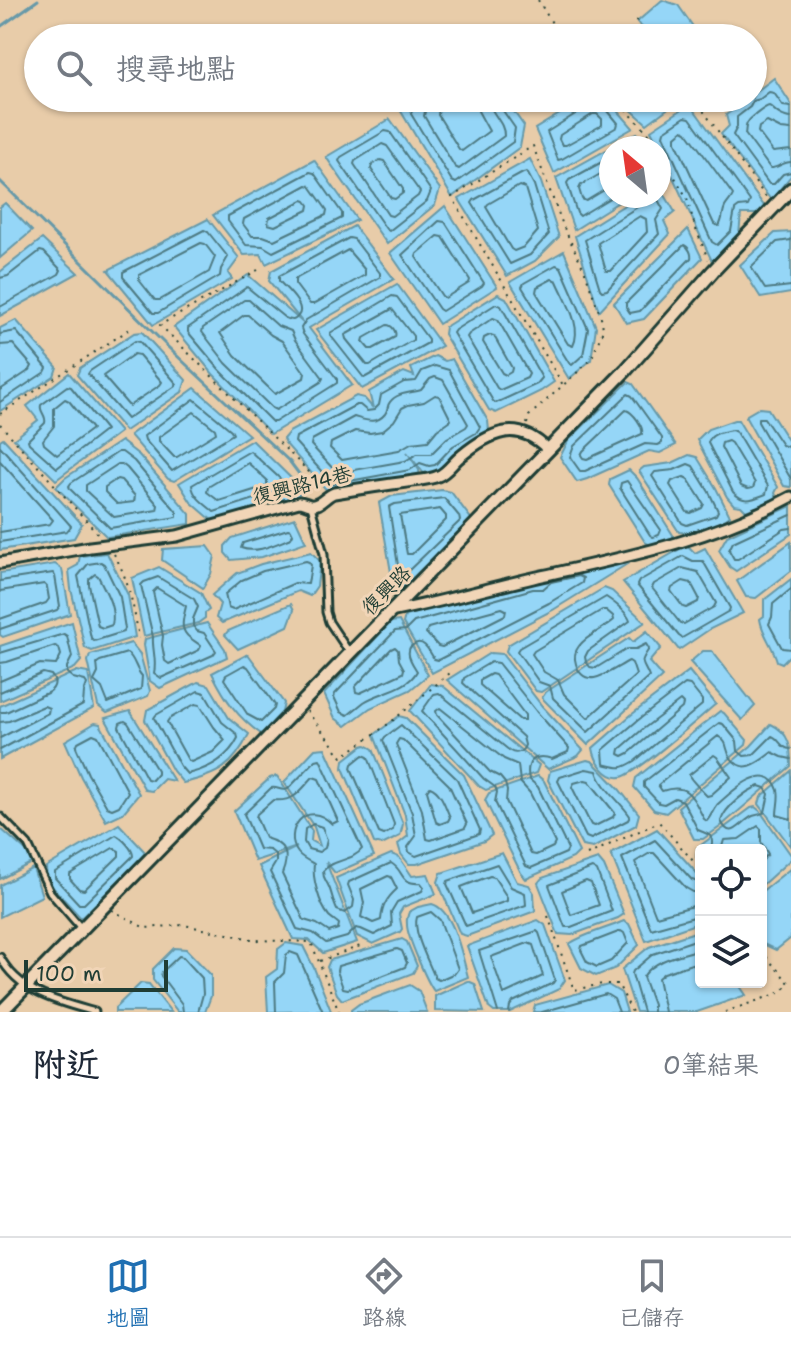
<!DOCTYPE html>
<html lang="zh-TW">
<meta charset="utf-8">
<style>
:root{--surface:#fff;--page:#f6f6f7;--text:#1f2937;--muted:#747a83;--line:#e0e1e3;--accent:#1f6fb2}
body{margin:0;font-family:"Shantell Sans","LXGW WenKai TC",sans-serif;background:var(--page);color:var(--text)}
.controls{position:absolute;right:24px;bottom:24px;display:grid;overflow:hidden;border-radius:8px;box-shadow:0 2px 6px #0004}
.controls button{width:72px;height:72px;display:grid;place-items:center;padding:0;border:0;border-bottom:2px solid var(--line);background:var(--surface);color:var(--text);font:40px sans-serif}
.compass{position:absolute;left:599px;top:136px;width:72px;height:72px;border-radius:50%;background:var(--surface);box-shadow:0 2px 6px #0004;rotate:331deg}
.scale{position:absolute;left:24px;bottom:20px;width:144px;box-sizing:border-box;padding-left:8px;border:4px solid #1f3d34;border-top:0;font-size:22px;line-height:28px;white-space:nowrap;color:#1f3d34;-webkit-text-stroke:6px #f1d5b7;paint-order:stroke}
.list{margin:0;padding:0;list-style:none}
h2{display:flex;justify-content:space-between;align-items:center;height:104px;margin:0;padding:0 32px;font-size:34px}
h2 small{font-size:26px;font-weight:400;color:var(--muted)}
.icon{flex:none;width:44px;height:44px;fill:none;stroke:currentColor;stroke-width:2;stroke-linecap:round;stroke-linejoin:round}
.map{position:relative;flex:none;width:791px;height:1012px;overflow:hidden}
.search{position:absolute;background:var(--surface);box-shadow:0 2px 6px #0004;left:24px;right:24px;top:24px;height:88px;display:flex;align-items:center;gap:20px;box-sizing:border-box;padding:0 28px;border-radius:44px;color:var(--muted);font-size:30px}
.sheet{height:224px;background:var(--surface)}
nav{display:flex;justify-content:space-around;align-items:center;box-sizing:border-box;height:112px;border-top:2px solid var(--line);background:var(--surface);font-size:22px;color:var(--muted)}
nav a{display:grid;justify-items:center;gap:4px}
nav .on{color:var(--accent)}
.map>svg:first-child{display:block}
.water{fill:#95d6f7;stroke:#6699a9;stroke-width:2}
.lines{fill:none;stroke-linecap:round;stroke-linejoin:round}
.shore{stroke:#4e7a82;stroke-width:2}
.stream{stroke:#6699a9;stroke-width:3}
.service-casing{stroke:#1f3d34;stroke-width:11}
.minor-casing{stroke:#1f3d34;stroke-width:15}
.tertiary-casing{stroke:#1f3d34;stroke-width:17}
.path{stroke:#1f3d34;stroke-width:2;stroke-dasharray:2 6;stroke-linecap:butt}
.service{stroke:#f1d5b7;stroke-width:5}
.minor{stroke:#f1d5b7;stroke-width:9}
.tertiary{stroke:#f1d5b7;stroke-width:11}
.labels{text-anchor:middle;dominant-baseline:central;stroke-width:6;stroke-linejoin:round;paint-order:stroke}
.street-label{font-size:20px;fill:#1f3d34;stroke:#f1d5b7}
</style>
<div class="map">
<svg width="791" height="1012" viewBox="0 0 791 1012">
<rect width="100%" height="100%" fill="#e8cca9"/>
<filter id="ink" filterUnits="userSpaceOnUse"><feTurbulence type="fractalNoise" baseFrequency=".0125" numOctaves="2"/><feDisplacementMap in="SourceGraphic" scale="16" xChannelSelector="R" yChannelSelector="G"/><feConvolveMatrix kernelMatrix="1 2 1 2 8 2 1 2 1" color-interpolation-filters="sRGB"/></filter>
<g filter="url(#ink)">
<!-- water -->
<g class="water">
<path d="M662,0L678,5L701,38H649L637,22Z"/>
<path d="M774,78L791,104V176L771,200L721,134L729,126L726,115L748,98H753V94Z"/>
<path d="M415,98H504L524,126L520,147L452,197L399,108Z"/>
<path d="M586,98H607L633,128L554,173L535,129Z"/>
<path d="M618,98H682L647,124Z"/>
<path d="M690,104L767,210L759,214H741L739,235L712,261L651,130Z"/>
<path d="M390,119L440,189L435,205L387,244L326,157Z"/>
<path d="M637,133L651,148H611V196H628L574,230L556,178Z"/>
<path d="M530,159L541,182L559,237L535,261L507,276L459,199Z"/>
<path d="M314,160L357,220L266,264L261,254L244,255L213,215Z"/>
<path d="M659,185L675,212L664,221L670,234L599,311L575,236L639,196H659Z"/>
<path d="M5,203L32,231L0,258V207Z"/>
<path d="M445,206L497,287L439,324L390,253Z"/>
<path d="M208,219L239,258L228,273L232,279L153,325L108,270Z"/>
<path d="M354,226L394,279L309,328L352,385L271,434L213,374L174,327L248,275L303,323L269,281L271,271Z"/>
<path d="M688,229L702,258L644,319L626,323L614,303Z"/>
<path d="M791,232V293L761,298L740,265L775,233Z"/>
<path d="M42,239L78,273L0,316V272Z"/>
<path d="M564,251L596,327L591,360L569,379L510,282Z"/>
<path d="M397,284L442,346L362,389L316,330Z"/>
<path d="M498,294L506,298L554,382L541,391L496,413L489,410L444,334L445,327Z"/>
<path d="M16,320L57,367L54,376L0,411V328Z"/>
<path d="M142,332L186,380L182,392L125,431L77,375L80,368L134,333Z"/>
<path d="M435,356L445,361L452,359L488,421L489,431L481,439L457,453V455L438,472L425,475L407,452L419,470L420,477L329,493L285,443L283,439L289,432L356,396L364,398L373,408L369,392L404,372L414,376L411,368Z"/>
<path d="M69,373L120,432L56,480L14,439L38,420L27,406Z"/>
<path d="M628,382L633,384L676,445L660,453L649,451L587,479L577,482L560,457L568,441Z"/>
<path d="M195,388L249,435L174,481L168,479L130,435Z"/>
<path d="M759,408L768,409L791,445V487L784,486L746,418L747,415Z"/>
<path d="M734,420H738L778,487L775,493L777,498L746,511L741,506L734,505L727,497L697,440L708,429Z"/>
<path d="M3,438L82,524L74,538L0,550V440Z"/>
<path d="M252,440L299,486V495L214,522L191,502L179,483Z"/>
<path d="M121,441L139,455L190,514V524L107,537L56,487L65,478Z"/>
<path d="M689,455L697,457L716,488L730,516C721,524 690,534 679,532L639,471L644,467L672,463Z"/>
<path d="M629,470L637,478L673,535V539L652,546L645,542L609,485L610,479Z"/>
<path d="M442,490L451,492L472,520L398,592L393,584L379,503L392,496Z"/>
<path d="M791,506V534L736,571L730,567L719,550L727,536Z"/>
<path d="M295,518L306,542L262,557L231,560L225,553V546L232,538Z"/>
<path d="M791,542V571L756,598L746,597L737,581Z"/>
<path d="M687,545L695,553L705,548L743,613L710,629L679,650L623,582Z"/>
<path d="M208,546L215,556L211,574L203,588L162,560L163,549Z"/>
<path d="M311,552L320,561L317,586L310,596L298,591L222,623L216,618L220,604L212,595L237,573L261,564Z"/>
<path d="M107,553L128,595L135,637L92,651L85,648L71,589L69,570L78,565L80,556Z"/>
<path d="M645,553L553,610L432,673L403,623L405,616L533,580L541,581L544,575Z"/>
<path d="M55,564L62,569L70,614L3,637L0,635V573Z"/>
<path d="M159,567L201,593L209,610L205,613V618L198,623L144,636L132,578Z"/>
<path d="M791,579V654L782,663L777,661C773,646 762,634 760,619L764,616V600Z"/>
<path d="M604,588L612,591L645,622L541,692L536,691L506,651L508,645Z"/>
<path d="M291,604L294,610L288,626L238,649L225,635L228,631Z"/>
<path d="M399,621L428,675L410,690L370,708L346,726L335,718L324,694L391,622Z"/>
<path d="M72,622L81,661L75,668L0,701V646Z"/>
<path d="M207,623L225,649L227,657L160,688L150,681L144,645L145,639Z"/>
<path d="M647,631L661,648L649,662L662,677L588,745L542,698L546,692L629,638L633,642Z"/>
<path d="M131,643L140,654L150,691L148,696L107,713L98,706L88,661L90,655Z"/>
<path d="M703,651H712L755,706L742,720L690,662Z"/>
<path d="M490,653L502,654L542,706L583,750L578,756L548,769L447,680Z"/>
<path d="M248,654L284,703L282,712L261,734C237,717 225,699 212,673Z"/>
<path d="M77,671L88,673L94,708L0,759V706Z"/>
<path d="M689,671L716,704C700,717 636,775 621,777C606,779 595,761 593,748L631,715Z"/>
<path d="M198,682L209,685L229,718L249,734C233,767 218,775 183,783L173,771L145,720L147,710Z"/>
<path d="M431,684L443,686L539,765L536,773L486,790L479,786L410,711Z"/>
<path d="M130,711L174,781L164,779L152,791L145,790L105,718Z"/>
<path d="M720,711L724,713L747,740L746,745L666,813L654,810L634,787L636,778Z"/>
<path d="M399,716L406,718L464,775L492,835L484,841L417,864H409L401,854L398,844L408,836L405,815L374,735Z"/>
<path d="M95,723L100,724L139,794L123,813L106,821L81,777L65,741Z"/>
<path d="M771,724C790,733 791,747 791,766L720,827L703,839H694L678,807L751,746Z"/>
<path d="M366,745L373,749L403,824L400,836L382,845L374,843L343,768L344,760L362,746Z"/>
<path d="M325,748L374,856L335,873L326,862L357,942L323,953L309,940L293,939L259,866L297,847L255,861L234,811L270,778L277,776L312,831L311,841L320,846L314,827L284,782L315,749Z"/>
<path d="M587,760L592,761L619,789L639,814L636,825L593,848L582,846L548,780L550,771Z"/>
<path d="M791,771V847L759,804L761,797Z"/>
<path d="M538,776L544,781L579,852L573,858L526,879L521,873L485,800L489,793Z"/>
<path d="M755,807L760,811L791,855V859L761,886V850H701V864L696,857L697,848L751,808Z"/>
<path d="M119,824L147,854L81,918L47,881L46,867Z"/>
<path d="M0,828L27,852L33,862L0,879Z"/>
<path d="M657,829L701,878V922L646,941L611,854Z"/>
<path d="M502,853L517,882L529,885L534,893L535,911L467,936L460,934L438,882L441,873Z"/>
<path d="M391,854L399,857L412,876L428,874L436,894L403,907L399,914L402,929L400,932L373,944L357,936L336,878Z"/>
<path d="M598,859L604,866L624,914L618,918L572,935L558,934L538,883L542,878Z"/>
<path d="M33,868L42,896L0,917V885Z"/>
<path d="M791,868V938L776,950L761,943V892Z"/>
<path d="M432,904C454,910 462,956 468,977L434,991C427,982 407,936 407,925C406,919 407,918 409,912L418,907Z"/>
<path d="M538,920L545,925L565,980L559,989L510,1012H494L489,1008L467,946Z"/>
<path d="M624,921L629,924L639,945L616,968L596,976L581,968L569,944C586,933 606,929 624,921Z"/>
<path d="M701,930V982H737L746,995L697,1012H636L622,969L649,947Z"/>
<path d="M402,939L407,942L417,966L413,973L342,1000L337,994L327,967L330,960Z"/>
<path d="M286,943L303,946L314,968L331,1011L268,1012L266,977L277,969L278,949Z"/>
<path d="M174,948L186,949L211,975V996L205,1012H178L153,980V969Z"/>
<path d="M468,981L475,984L484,1012L435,1011V996Z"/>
<path d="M141,983L149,984L171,1012H115V1008Z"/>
<path d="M410,985L419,991L427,1012H351V1010L359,1004Z"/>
<path d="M608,985L621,993L627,1012H533L535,1005Z"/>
</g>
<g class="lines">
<!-- shore -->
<g class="shore">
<path d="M418,98C419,106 411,108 411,114L452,181L456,183L513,142L515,128L499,105L498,98"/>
<path d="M428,98L424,116L455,167L459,169L504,136C505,122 489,113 488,98"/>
<path d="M440,98L438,115L459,149L462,151L489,131L478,111L476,98"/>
<path d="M589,98L585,108L547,132L558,160L562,159L617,127L618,123L603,105L602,98"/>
<path d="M791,107L783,106L774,93L769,92L760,99L753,101L750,107L737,117V127L733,135L769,184H774L783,174L791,172"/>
<path d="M593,114H597L602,119V125L566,145H562L559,139L560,135Z"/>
<path d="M685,117L690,118L750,201L748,206L739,207L735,210L731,231L717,245L712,242L663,135L664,131Z"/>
<path d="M791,118C777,117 773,107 769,106C766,106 749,119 748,122C745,125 746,130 745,134L770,168C776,169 783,162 791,162"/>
<path d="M683,130L687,132L733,195C731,200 728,202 725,207C722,213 723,220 719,226L714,224L676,142V136Z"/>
<path d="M791,130L781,129L767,122L759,127L758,132L773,152L791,150"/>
<path d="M385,131L390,132L431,191L427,201L389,231L386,229L339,161L341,157Z"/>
<path d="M382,144L387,146L420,192L418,196L392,216L388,215L354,164L355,161Z"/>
<path d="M611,157L569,180L567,183L577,213L580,216L613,196"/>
<path d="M380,160L384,161L403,189V193L395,199L391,198L371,169L372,165Z"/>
<path d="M611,168L581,185L579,189L582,199L586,201L611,186"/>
<path d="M310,172L314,173L342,213V218L273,252L263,246L246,245L228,221V216Z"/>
<path d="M527,172L534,185L549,234L530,255L510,264L472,203L474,200L523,173Z"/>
<path d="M307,185L310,186L327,210L326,215L274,240L263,236H252L243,224L244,219Z"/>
<path d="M519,186L525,188L538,231L524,247L514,251L511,249L486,207L488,204Z"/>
<path d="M642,196V202L639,206L585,240L600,289L602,291L607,290L659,234L656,220L663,209L656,196"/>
<path d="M303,200L306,201L309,205L308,210L275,226L268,224L269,218Z"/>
<path d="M640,216L646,219L647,232L611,271H606L598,243Z"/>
<path d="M439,221L445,222L484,283L482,286L442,311L439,309L402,255Z"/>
<path d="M204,230L208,232L228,257L221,269L220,276L158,313H153L123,277V272Z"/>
<path d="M438,236L443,237L470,280L469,283L445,298L442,296L416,257L417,254Z"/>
<path d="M349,238L354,239L380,273V277L306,320L301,328L303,334L337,379V383L275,422H272L219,369L188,332V328L247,287L285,318C291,320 294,322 298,316C307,306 285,288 279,281V276Z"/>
<path d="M791,240L777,242L751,267L765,289L791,286"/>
<path d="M201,243L205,244L215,257L209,272L160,300H155L139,280V275Z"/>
<path d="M684,245C689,247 692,254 691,258L640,311L630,313L626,307V303Z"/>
<path d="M348,250L365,270V275L314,304H310L295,284V279Z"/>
<path d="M556,265L561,267L588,329L583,355L572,365L569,363L522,287L524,283Z"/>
<path d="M0,278L8,276L40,251L44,252L61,270L59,274L0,307"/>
<path d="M552,279L557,281C565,300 583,326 573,346L568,344L536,292L537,287Z"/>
<path d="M392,296L397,297L428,339V343L364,378L331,336L330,333Z"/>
<path d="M244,300H249L278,326L291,331L295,340L323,378L321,382L276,410L272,408L226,363L202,332L203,328Z"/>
<path d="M496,304L501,306L542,378L537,384L496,403L493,401L453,333L455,330Z"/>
<path d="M392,309L413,336V340L370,365H367L346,339L345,335Z"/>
<path d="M244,315H248L271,335L282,341L305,373L304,378L275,394L235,355L220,333Z"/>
<path d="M493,318L498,320L529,374L527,378L500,390L497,388L467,337L469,334Z"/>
<path d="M387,325C392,325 397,332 395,337L373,349H369L363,342L364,338Z"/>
<path d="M0,334L16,331L47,368L45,372L0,402"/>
<path d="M490,335L494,336L512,368L511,372L506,375L502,373L483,342L484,338Z"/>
<path d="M135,341L140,342L177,384L174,387L127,419L88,374L90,371Z"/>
<path d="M0,345L13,344L32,366L30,370L0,390"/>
<path d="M134,354L139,355L162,382L160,385L129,406L103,376Z"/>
<path d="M435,366L449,370L480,427L476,433L453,446L435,465L429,466L420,463L410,470L333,484L295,442L296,437L356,405H360L367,411L374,410L379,405L381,395L404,382L416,381L422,371Z"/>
<path d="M435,377L443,380L468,424L466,427L447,438L431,454H417L405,461L337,473L311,445L312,440L354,417C365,420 376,425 385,414C388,411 387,405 390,402C397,392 412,393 421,390L430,379Z"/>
<path d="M67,386L71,387L106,430L57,468L29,443L28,440L45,423C47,415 39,412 41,405Z"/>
<path d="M628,394L632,396L662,438V443L658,445L645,444L585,471H580L570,457L574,446Z"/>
<path d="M435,395L439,396L451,420L437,430L428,441L411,443L399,450L342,460L330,448L331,443L355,431L370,433L382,431L394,421L402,408L408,405L424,402Z"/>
<path d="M65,399L69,401L92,429L57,455L44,444L43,440L54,426V408Z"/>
<path d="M194,399L231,430L233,434L172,471L145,440L144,436Z"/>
<path d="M626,410C633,412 644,427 642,434L587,459L583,458L581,455L583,451Z"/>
<path d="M194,412L215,429L216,433L177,457H174L159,441V437Z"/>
<path d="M732,430L736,432L768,486L766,494C753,499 744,504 733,492L708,443C710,433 723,432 732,430Z"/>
<path d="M728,441L731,443L755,483L753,488L748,489L741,486L721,447L722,443Z"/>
<path d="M0,446L71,526L67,531L0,542"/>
<path d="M791,448L782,445L764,418H758V422L791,479"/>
<path d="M250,451L286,484V489L214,512C205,504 193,497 192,485Z"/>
<path d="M118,452H122L134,461L177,512V517L110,528L70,489L69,486L71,483Z"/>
<path d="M0,461L53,520L50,524L0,532"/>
<path d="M248,463L267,480V486L219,501L207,492L208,487Z"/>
<path d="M118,464H122L127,468L158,505L157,510L114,517L86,491V485Z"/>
<path d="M688,464L693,466L709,492L718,511L716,515L687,525L682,523L652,476L655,472L674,470Z"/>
<path d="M684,477L688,479L704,504L702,508L691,513L687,512L670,485L672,481Z"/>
<path d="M117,479L121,480L135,496L134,502L117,504L105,492V487Z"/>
<path d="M627,481L661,530L659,535L653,537L650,535L620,488L621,483Z"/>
<path d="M444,498L459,516L460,521L405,574L401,575L399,572L389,507L395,504Z"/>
<path d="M440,509L446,516V520L412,554H407L400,515Z"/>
<path d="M791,515L733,542L729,550L734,559H738L784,529L791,528"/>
<path d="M288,529L291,530L293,534L291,538C275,544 257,554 241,548L243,543Z"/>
<path d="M683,556L693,561H703L730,608L729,611L682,638L679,636L637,585L639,581Z"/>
<path d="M306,561L309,562L311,565L308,584L295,583L233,610L228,608L225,594L242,580L263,571Z"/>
<path d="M101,562L104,564L120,597L125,629L123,632L94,641L91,638L78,576L88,564Z"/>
<path d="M682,568L698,572L716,603L714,607L684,624L680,623L652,588L654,584Z"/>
<path d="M95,574L98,576C106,592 116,608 112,625L103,628L98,626L89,585V579Z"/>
<path d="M579,576L583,578L582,583L549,603L438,660L434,659C430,652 423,637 413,645C411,646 409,648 409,651C407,657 414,666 417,671C407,690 381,691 364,702C359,706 353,711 348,715L341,712L334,697L335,694L395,631L406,630L414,622L533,589H543L551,582Z"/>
<path d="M158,577L194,599L198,607L193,619V626L197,631L204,633L216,651L213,655L161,678L154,673C157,661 152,649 153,637L141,585L144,582Z"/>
<path d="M0,581L53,573L55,576L60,606L57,610L0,629"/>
<path d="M683,581L691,583L699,598L698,602L686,608L683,607L671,591L672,588Z"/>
<path d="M157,588L186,606C184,617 178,629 190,638C194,641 198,643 201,646L199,650L169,664L165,661L162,645L163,636L153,592Z"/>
<path d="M791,589L773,604L772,617L769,624L782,648L791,649"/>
<path d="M0,591L44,584L47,587L49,599L46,603L0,619"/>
<path d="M606,597C615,603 627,612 630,621L588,651L585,657L586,662L590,667L596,668L627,649H636L646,644L649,649C638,665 643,661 649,677L588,732L553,698L550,686L539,682L517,651L519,648Z"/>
<path d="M502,608L506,610L505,615L442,647L438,646L426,633L428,628Z"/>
<path d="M602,610H606L613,616L614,620C604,629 587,635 579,646C575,651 574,658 576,664C585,694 614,668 629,661L632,663L636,675L588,718L564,694L558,680L544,672L532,654L534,651Z"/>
<path d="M395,647L398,650L399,660L404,669L403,673L360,693L356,692L355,687L391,649Z"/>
<path d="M0,653L64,634L67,636L72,657L67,667V673L73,678L85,681L87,684L84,692L83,705L0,750"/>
<path d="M127,653C135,658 135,669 142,676L141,689L108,703L102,688L94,681L98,673L97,663L100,661Z"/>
<path d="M491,662L498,663L536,711L569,748L568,752L552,759C535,753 525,761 529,779L538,787L568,849L566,853L531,868L526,866L495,802L497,792L495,787L484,779L422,711L434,694L439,693L510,751C516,755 523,752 525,745L523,737L463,683L464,678Z"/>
<path d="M0,663L7,662L55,646L59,648L61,655L56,665L40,664L0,681"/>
<path d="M244,665L248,667L275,705L274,709L261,722L248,715L224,679L226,675Z"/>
<path d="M491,674L495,675L525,715V720H520L480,685V680Z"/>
<path d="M685,684L690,685L702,700V705L635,761C620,770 620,768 604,764L603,750L637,721Z"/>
<path d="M198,691L205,693L222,722L237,734L238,738C228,758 209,769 187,774L180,766L154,718L156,715Z"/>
<path d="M0,692L43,673L51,675C56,681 56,687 49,692L6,712H0"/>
<path d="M680,701L683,704L682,708L629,753L623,756L619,754L620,749L643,729Z"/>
<path d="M195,704L200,705L214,727L225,740L213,752L191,762L188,760L167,722L169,719Z"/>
<path d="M440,708L504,759L518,765L520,782L530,793L555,843L553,847L536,855L531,854L506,801L507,791L505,783L500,777L490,772L437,715L436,711Z"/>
<path d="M125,721L128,723L157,770V774L152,780L147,779L119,727L120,723Z"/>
<path d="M0,722L9,721L44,706L49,708L48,713L0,738"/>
<path d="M401,725L457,779L480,830L479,834L416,856L409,852L408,847L416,836L412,813L383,740L385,737Z"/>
<path d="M93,734L98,736L128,792L119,806L112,809L107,807L88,774L76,747L78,742Z"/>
<path d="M399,739L403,740L449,785L467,824L465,828L431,840L427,839L422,810L396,744Z"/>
<path d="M363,755L368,757L394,824L393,830L384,835L379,833L351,768L352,764Z"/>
<path d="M714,755L717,757L731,777L711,795L707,796C704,793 690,779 689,775Z"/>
<path d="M320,759L362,849C353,861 333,859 323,871C323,879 326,880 329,887C332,894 333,902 337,910L345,913L353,907L354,900L348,885L349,882L391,863C405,871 399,885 421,883L424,887L422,891L397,902L391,912L392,926L374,935L361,929L356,928L347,937L326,943L313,933L297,929L270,872L276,862V855L270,850L259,849L244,814L271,788C277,786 281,792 288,789L316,760Z"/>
<path d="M791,759L782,757L772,752C760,761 744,776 731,758C724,748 730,744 718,736L658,785L662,791C689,782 693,798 704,819L707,821C711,816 713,810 717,805C730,793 767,757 778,790C780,797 777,807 777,815L791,819"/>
<path d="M586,769L597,771C601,787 621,802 630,816L628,820L591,839L586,837L558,781L560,777Z"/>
<path d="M313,777L319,779L338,821L332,824C306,797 282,832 298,853C302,858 309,861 314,864C312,877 319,904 329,916C331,918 337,922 339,924L338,929L329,932L317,924L304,920L282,874C290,854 286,844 265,838L256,817L257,814L273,800C295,802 299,792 313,777Z"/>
<path d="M585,780L589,781L615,813L613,817L595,826L591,825L572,787L574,783Z"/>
<path d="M759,786L765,788L769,794L765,812C762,814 757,815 753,816C741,821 731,843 721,821C725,807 746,791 759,786Z"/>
<path d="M430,787C441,791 445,806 450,817L448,821L440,824L436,822L427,791Z"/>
<path d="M313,824L322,827L327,840L325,848L319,852L308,849L304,842L305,829Z"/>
<path d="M116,835C122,838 133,849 133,856L84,904H79L55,878V872Z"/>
<path d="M113,848L119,851V856L84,890L79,889L70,879V874Z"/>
<path d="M708,850L712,844C713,833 706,834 698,830L683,801L675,798L664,804L659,803L644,787V782L719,723L723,724L737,741L738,751L744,756L753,755L772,736C780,739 781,749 791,749"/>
<path d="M721,850L724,840L739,839L758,826L761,829V842L768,854L761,862"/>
<path d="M497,864L511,887L525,893L526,905L466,926L447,884L448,881Z"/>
<path d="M592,868L597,871L612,911L571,927H565L549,885Z"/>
<path d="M388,876L391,877L397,889C387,898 382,906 381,920L373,923L361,917L364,903L361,889Z"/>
<path d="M490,876L494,877L507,897V901L472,913L461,887Z"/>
<path d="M586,881L591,883L599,905L571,915L562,891Z"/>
<path d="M701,883L692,880L655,840L622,858L651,929L701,915"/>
<path d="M701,893L693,892L686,888L654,853H650L635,862L656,916L701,904"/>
<path d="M431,912L440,920L458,969L455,973L439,980L435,978C429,962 412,932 417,917Z"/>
<path d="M621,931L624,933L628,943L611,961L597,967L587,962L581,950L582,946Z"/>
<path d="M528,943L533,945L543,976L504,994L491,957Z"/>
<path d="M397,949L402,951L407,963L405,967L348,989L343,988L337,971L338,966Z"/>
<path d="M183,1012L182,1004L161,976L162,972L179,956L183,957L202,978L203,994L198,1012"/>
<path d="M276,1012L275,982L284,973L286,955L290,952L298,955L323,1012"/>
<path d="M498,1012L479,951L537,931L539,933L555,980L553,983L513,1002L510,1006L509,1012"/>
<path d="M542,1012L606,994L614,999L619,1012"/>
<path d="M643,1012L632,974L633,971L653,954L701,938"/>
<path d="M653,1012V1005L643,977C654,959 681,955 701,949"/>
<path d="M665,1012L658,978L664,973L701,961"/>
</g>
<!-- stream -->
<g class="stream">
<path d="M0,27L38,0"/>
<path d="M0,181L173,352L290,462L308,486"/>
</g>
<defs>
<g id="service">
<path d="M311,506L324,554L326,612L329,622L349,652"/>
<path d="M1,817L28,845L50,892L81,928"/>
<path d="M0,957C19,993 59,1002 95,1012"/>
</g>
<g id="minor">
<path d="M0,563L90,547L177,536L299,502C303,502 306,504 310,505C320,507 325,496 334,493C358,489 383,485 407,482C417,480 429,480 438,476C447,473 453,462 461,456C490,432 517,419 547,449"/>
<path d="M389,612C438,603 485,589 533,578C622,558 710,541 791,497"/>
</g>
<path id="tertiary" d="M1,1012L626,370L713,271L791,189"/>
</defs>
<!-- service casing -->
<use href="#service" class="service-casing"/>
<!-- minor casing -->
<use href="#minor" class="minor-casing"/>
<!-- tertiary casing -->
<use href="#tertiary" class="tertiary-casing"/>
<!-- path -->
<g class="path">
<path d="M538,0L561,38"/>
<path d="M636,20L650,38"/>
<path d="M615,98L651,136L658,148"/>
<path d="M694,98L768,200"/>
<path d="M659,150L687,198L695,227L708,259"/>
<path d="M258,270L160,325L311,474L322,488"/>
<path d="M0,414L133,327"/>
<path d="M0,424L100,536"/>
<path d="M527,424L529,416L591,360L603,330L602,320L584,269L564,228L533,146L452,197L563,385"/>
<path d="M114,554C129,580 134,609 139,638"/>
<path d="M307,711L342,757L391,722L450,673"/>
<path d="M587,855L659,822L701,870"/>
<path d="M112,910L145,928L184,925L256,940L311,942L339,1012"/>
<path d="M548,916L574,990L602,984H618L632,1012"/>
<path d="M761,951L791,985"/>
<path d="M320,961L363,945"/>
<path d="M725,1012L779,993L790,984"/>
</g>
<!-- service -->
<use href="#service" class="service"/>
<!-- minor -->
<use href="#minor" class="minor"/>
<!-- tertiary -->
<use href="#tertiary" class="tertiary"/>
</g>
</g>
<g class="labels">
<!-- street labels -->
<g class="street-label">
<text transform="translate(302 485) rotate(-14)">復興路14巷</text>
<text transform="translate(386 590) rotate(-45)">復興路</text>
</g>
</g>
</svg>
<div class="controls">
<button><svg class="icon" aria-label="locate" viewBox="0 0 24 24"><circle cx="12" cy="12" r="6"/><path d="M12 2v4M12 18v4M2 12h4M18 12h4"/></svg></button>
<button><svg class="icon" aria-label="layers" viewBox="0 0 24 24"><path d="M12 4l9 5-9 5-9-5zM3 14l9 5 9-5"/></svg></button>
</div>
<svg class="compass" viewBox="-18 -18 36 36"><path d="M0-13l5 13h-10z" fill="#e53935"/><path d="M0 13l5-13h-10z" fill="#747a83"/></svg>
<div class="scale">100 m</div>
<div class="search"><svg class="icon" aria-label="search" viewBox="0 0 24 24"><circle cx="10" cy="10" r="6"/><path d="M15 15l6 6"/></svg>搜尋地點</div>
</div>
<section class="sheet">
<h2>附近<small>0筆結果</small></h2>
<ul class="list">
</ul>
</section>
<nav>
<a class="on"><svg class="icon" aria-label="map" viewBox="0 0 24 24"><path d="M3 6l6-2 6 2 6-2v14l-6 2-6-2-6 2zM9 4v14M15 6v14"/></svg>地圖</a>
<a><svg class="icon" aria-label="directions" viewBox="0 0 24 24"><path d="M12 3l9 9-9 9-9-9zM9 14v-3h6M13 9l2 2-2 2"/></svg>路線</a>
<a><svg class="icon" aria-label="saved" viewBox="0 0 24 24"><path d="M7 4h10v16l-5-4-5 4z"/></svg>已儲存</a>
</nav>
